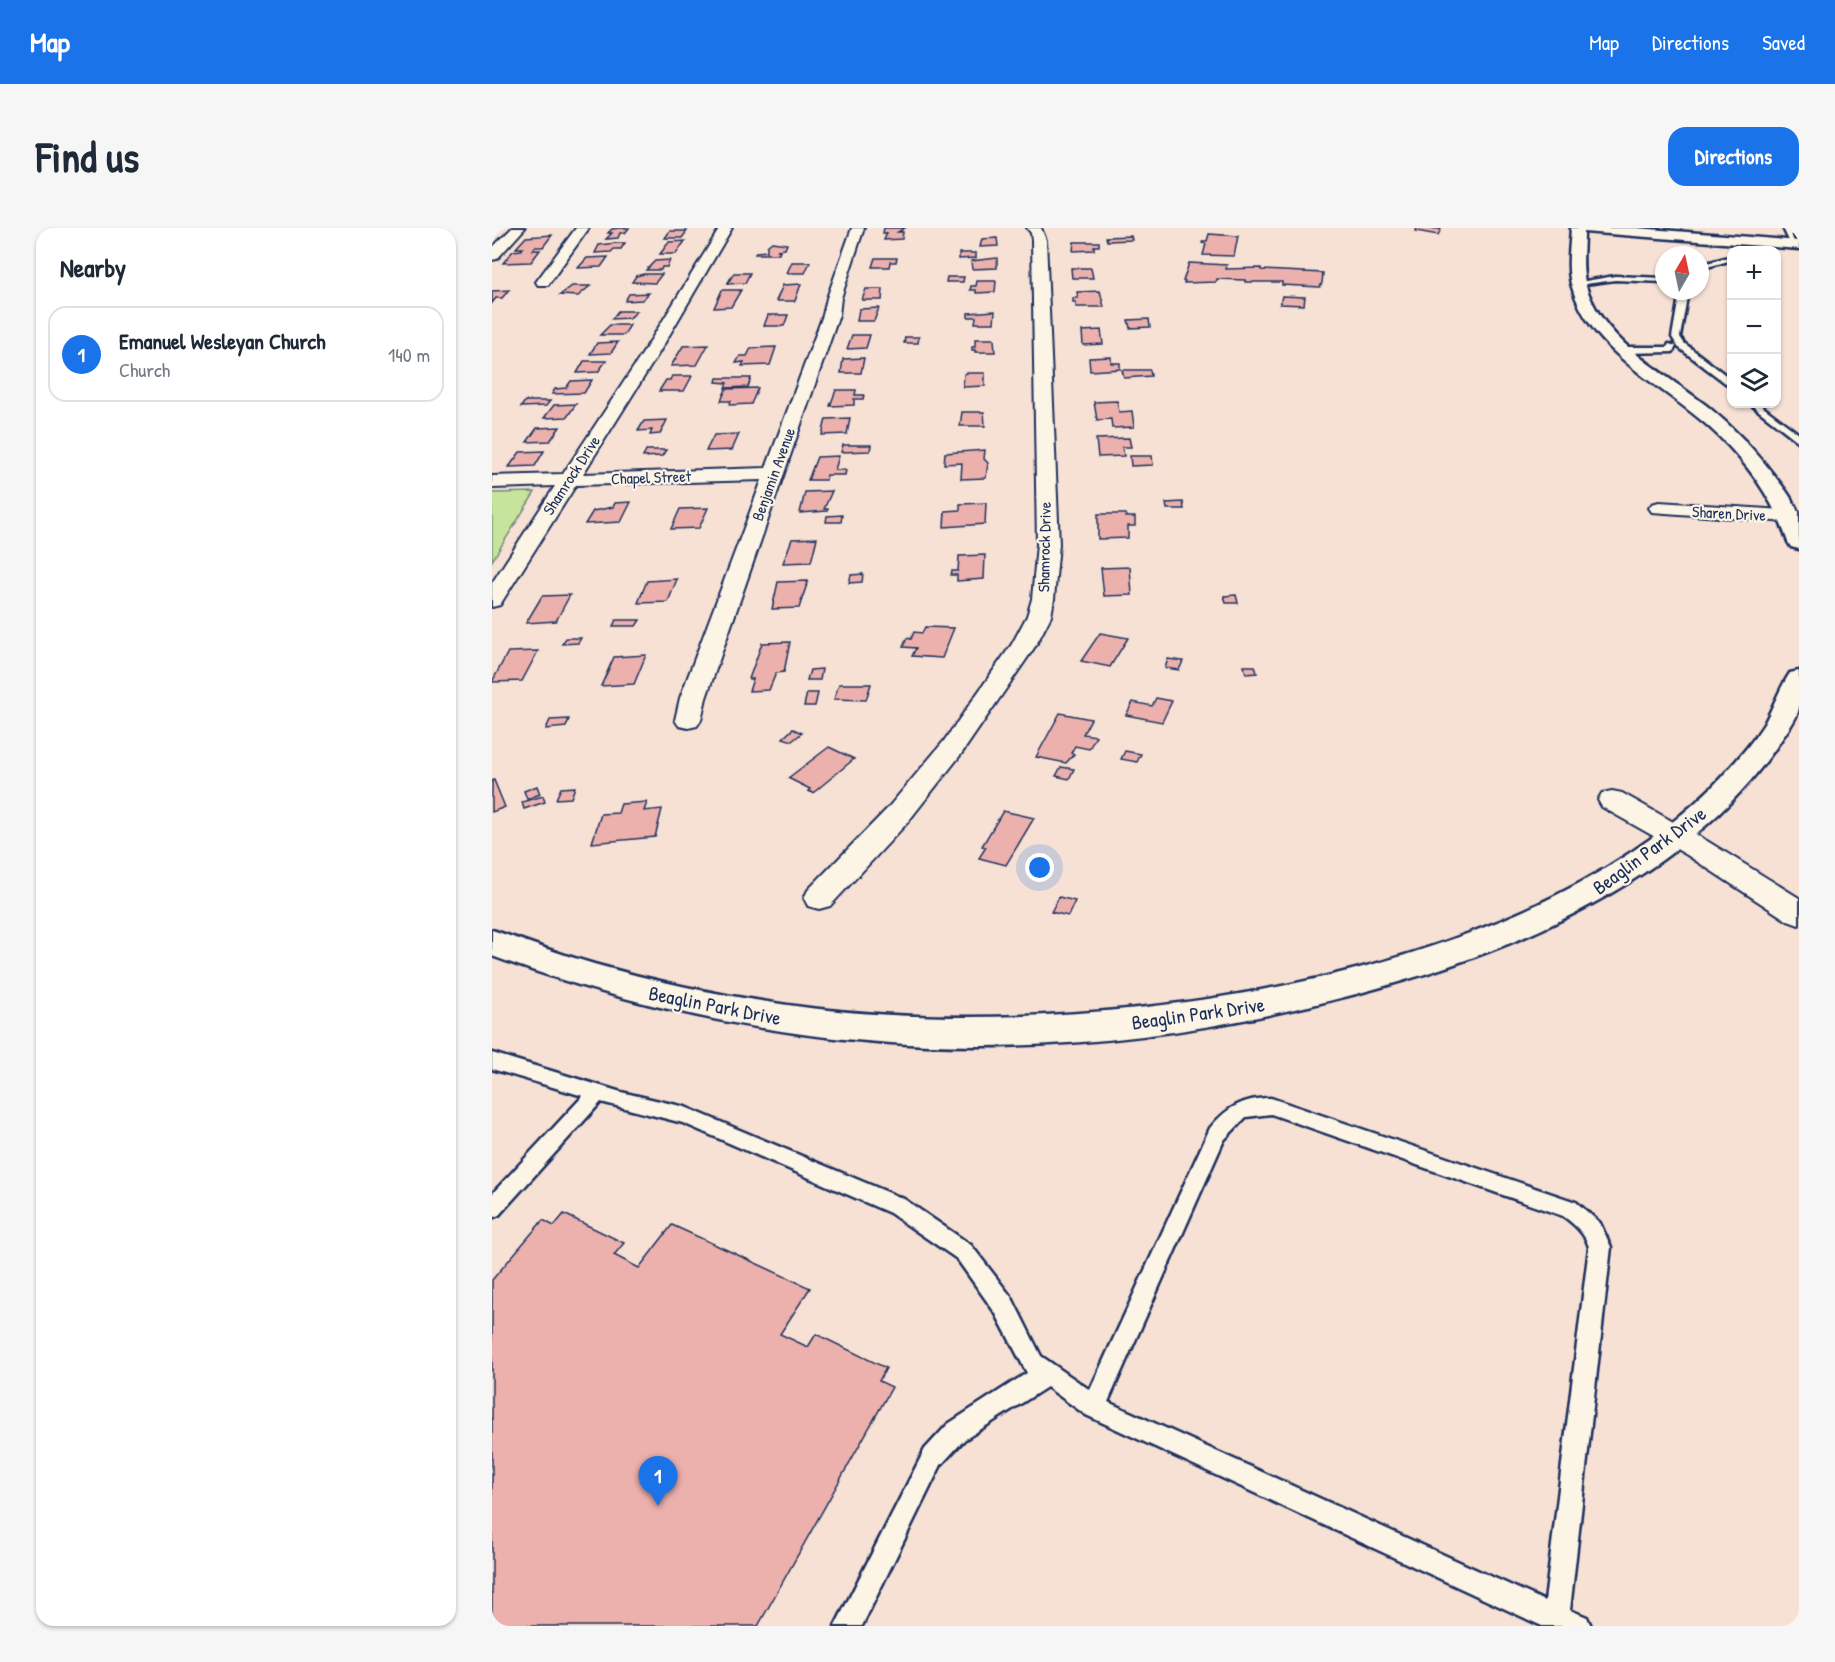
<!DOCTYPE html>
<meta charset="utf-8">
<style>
:root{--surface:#fff;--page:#f6f6f7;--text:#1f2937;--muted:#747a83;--line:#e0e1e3;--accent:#1a73e8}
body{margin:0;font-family:"Patrick Hand",sans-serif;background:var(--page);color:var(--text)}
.controls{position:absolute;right:18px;top:18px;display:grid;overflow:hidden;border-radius:12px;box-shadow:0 2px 4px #0004}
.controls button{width:54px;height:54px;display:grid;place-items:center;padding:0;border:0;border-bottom:2px solid var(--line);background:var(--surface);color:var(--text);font:30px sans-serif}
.compass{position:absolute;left:1163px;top:18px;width:54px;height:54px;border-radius:50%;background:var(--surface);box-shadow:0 2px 4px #0004;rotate:9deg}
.you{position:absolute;left:548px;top:640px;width:21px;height:21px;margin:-15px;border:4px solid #fff;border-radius:50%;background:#1a73e8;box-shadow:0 0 0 9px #1a73e833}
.badge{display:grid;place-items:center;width:39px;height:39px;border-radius:50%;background:var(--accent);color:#fff;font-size:20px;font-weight:700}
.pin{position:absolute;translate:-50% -50px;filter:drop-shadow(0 2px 3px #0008)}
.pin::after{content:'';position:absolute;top:32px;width:21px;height:18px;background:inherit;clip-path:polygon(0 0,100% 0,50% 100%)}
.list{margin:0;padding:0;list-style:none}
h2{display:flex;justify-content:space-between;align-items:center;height:78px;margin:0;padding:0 24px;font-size:26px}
h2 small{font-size:20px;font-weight:400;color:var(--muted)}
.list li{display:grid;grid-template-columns:39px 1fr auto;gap:18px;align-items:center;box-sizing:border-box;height:96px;margin:0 12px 12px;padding:0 12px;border:2px solid var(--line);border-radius:18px}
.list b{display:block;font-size:22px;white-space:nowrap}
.list p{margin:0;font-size:20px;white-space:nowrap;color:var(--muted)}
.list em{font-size:20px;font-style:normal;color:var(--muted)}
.icon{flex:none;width:33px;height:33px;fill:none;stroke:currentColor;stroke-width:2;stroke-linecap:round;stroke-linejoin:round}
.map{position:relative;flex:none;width:1307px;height:1398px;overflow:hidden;border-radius:18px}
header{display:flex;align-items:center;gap:36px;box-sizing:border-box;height:84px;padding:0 30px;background:var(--accent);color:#fff}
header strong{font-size:28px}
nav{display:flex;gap:33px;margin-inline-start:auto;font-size:21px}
.intro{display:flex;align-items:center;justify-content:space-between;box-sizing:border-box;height:144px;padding:0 36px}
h1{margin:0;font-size:42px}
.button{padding:15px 27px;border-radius:18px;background:var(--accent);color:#fff;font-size:21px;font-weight:700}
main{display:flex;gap:36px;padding:0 36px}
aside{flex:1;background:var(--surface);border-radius:18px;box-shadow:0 2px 4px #0004}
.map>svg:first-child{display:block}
.green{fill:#c7e49c;stroke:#718a7d;stroke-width:1.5}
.building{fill:#ecb1ad;stroke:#1b2f5e;stroke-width:1.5}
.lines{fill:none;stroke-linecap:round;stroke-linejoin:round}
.lane-casing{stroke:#1b2f5e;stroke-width:5}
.street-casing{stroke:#1b2f5e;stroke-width:4}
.secondary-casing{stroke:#1b2f5e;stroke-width:5}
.lane{fill:#fcf5e5;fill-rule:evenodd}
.street{fill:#fcf5e5;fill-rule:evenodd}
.secondary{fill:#fcf5e5;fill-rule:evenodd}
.labels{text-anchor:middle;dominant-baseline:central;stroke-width:4.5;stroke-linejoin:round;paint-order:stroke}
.far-street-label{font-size:16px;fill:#1b2f5e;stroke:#fcf5e5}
.street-label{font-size:20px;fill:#1b2f5e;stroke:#fcf5e5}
</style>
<header>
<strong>Map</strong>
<nav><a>Map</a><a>Directions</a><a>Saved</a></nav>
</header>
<div class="intro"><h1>Find us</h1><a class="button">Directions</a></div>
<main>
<aside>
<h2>Nearby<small></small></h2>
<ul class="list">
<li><span class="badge">1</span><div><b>Emanuel Wesleyan Church</b><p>Church</p></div><em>140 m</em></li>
</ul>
</aside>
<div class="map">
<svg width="1307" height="1398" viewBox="0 0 1307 1398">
<rect width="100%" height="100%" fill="#f7e1d4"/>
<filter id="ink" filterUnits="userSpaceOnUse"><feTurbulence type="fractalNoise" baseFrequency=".0167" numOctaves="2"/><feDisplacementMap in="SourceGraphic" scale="12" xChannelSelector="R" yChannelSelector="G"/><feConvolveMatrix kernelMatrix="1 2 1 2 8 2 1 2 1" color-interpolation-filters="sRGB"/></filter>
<g filter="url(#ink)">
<!-- green -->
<path class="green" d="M43,264L0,333V265Z"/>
<!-- building -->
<g class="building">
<path d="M127,0H137L133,5H128L126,10L114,11L120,5H116L120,1Z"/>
<path d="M392,0H413L406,4H411L410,11L392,12L395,5H391Z"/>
<path d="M925,0H934L949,1L946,7L924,3Z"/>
<path d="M178,3H195L190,10H173Z"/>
<path d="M717,6L746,8L742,28L711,27L714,16L710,15L711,13H715Z"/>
<path d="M60,7L51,19H43L41,22H48L39,34L11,35L21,23L29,22L31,20H24L34,9Z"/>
<path d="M639,8L640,12L615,13L614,9Z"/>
<path d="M505,10L506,18L488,19L490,11Z"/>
<path d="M193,13L184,26H168L177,14Z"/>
<path d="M280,14L295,16L293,21L285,22L288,23L287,26H263L264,24L275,23V18Z"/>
<path d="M582,14H607V18H602V22L581,23Z"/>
<path d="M125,15H133L129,21H122L119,24L103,25L107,17Z"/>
<path d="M467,25H484V30L467,31Z"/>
<path d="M116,29L109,39L86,40L95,30Z"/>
<path d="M383,30H405L404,34H398L397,39H380Z"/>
<path d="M505,30V40L480,41L479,33Z"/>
<path d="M178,32L175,39H170L169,42H154L163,33Z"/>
<path d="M300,34H318L313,45H295Z"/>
<path d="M697,35L735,37L734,41L769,40V42L831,45L830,55L828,59L790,57V54H753V52L725,51L724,54L692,55L693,53H691Z"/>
<path d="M579,40H599L601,50H580Z"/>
<path d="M242,45H258L253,55L235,56Z"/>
<path d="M152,46H170L163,55L140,54L144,48Z"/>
<path d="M455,49H472L471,54H454Z"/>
<path d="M485,53H504L503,64L484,65V62H478L479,58H484Z"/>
<path d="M309,56L303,73H284L291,57Z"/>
<path d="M80,58H98L86,68L68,67Z"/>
<path d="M374,61H391L390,72H370Z"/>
<path d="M17,62L10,70H4L0,75V63Z"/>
<path d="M230,62H249L239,79L222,80Z"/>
<path d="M608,63L612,79H584V74H581V70H586L585,64Z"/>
<path d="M157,65L150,72L133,73L137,66Z"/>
<path d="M790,68L813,69L812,77L788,76Z"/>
<path d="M387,80L382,93H365L367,81Z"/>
<path d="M126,83H145L138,90L120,91Z"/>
<path d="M503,83L502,95H483L484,89H476V85Z"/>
<path d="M276,87H296L292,98H272Z"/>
<path d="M657,91L658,99L638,100L636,92Z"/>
<path d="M118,97H138L132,107H108Z"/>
<path d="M609,102L611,116L591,117L590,103Z"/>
<path d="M360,107H378L374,120L355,121Z"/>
<path d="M413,109H427L426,115H412Z"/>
<path d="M483,111H502L503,124H483V122H480V119H483Z"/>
<path d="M126,114L119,125L98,126L105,115Z"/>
<path d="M216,117L205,137L179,138L191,118Z"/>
<path d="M284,119L278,137L250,138L252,134L244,135L248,128H255L259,120Z"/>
<path d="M619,129V135H628V141L598,143L597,130Z"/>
<path d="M372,130L369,145H349L351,131Z"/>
<path d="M92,133H114L106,144L85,145Z"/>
<path d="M630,142H658L659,148L632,150Z"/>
<path d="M475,145H493V158L471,159L472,146Z"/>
<path d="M180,148H200L192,163H167L174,152H178Z"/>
<path d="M225,150H259L256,159L233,160L235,155L224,154Z"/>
<path d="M100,152L92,165L60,166L63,161L74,160L79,153Z"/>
<path d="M266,160L259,176L237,177L239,173H229L234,161Z"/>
<path d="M344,162H364L363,167H372L371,171H362V177L338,178Z"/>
<path d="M33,173H58L54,178L29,179Z"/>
<path d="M625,173L627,184L640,183L642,199L620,200L619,191L605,192L602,174Z"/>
<path d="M84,176L75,189L52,190L62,177Z"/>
<path d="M470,184H492L493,198H468Z"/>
<path d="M358,190L355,206L330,207L334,191Z"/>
<path d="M175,192L168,206L158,207L160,202L146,203L152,193Z"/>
<path d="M68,199L58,213L35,214L45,200Z"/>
<path d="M247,206L240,222L214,223L222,207Z"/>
<path d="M637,210L639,219H630L632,228L606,229L604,211Z"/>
<path d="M351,217H379L378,223L349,224Z"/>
<path d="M154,222H174L170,228L151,229Z"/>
<path d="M493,222L492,231L496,235L494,250L469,251L470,235L452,236L453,225Z"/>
<path d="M52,223L43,238L17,239L28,224Z"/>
<path d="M347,228L343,242H354L353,247H335L334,252H316L325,229Z"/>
<path d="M638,228H660L661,237L639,238Z"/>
<path d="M340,263L332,281H336L335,283L308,285L313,264Z"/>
<path d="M139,274L129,294L93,296L101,283L121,279L123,275Z"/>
<path d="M691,274L692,281H675L674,275Z"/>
<path d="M494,275L493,296L452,299L453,283L468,282V276Z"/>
<path d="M216,280L207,300L179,301L188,281Z"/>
<path d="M606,286H634V289H643V298H636V310L606,311Z"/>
<path d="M350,287L349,294H334L335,288Z"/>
<path d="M325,310L319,334L291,335L300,311Z"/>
<path d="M493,327L492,351L465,353V347H459L460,343H466L467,328Z"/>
<path d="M638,339L640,367L612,368L609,340Z"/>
<path d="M371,346L370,354L357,355L359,347Z"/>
<path d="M185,351L176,374L146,375L155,353Z"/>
<path d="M316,353L307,380L280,381L286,354Z"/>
<path d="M78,367L64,393L34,395L50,368Z"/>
<path d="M744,367L746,375H734L732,368Z"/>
<path d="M124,392H148L144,398H121Z"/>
<path d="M433,399L462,400L450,430L420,428L424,420L411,419L415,410L419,411L422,404L430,405Z"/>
<path d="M608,405L636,410L618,439L589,433Z"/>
<path d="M74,410H89L86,415L70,416Z"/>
<path d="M298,414L292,444L284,445L277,462L257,463L261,451H257L270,415Z"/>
<path d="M46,423L30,453L0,454L16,424Z"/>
<path d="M154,427L142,456L109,458L122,429Z"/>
<path d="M676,431L691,433L687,442L673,440Z"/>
<path d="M752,438H763L765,445L754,446Z"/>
<path d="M330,441L328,452H315L318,442Z"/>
<path d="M347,456H379L374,472L342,471Z"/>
<path d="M315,465H326L323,478H312Z"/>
<path d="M664,470L680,473L670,494L634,487L641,474L660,478Z"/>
<path d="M568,485L599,491L591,506L604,508L597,521L583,518L579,525L582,526L574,535L544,529Z"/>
<path d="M77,491L74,499L54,501L58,492Z"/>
<path d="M301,501L310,505L300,513L291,510Z"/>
<path d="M337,519L362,531L321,565L316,563L318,561L296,550Z"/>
<path d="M633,523L649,526L645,534L629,531Z"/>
<path d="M569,539L582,541L577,551L564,548Z"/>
<path d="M2,552L13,579L0,584V553Z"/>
<path d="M45,558L48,566L35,571L32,563Z"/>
<path d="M83,559L79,570L64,571L69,560Z"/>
<path d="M51,568L53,574L32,581L30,574Z"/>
<path d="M155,574L152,583L170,581L163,609L100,615L109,586L126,585L129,576Z"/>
<path d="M511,583L542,590L514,637L487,630L494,619L490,618Z"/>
<path d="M567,669L583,673L576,688L559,684Z"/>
<path d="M72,986L132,1015L122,1027L147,1040L180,997L318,1060L288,1106L316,1119L324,1106L394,1140L387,1153L400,1159L266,1398H0V1052L51,992L62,998Z"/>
</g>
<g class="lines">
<defs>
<g id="lane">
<path d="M1291,0H1297L1303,17H1299Z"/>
<path d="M1240,28V32L1208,41V37Z"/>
<path d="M1123,48L1172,50V54L1123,52L1086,57L1082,55Z"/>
<path d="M1188,63H1196L1188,109L1192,115L1240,152V160L1186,119L1180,109Z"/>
<path d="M1177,116L1184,118L1181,124L1132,125L1128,122L1132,119H1175Z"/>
<path d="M1258,176H1267L1307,206V214Z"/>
<path d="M0,825L129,864L193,879L412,971L479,1017L520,1070L549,1128L598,1162L718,900C735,879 752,870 779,870L1084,974L1108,995L1119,1019L1078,1382L1095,1389L1099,1398H1050L594,1187L555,1159L472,1212L449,1237L370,1398H343L433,1221L456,1196L535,1145L504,1086L465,1031L398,985L191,895L109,874L7,987L0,990V966L91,868L0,841ZM779,886L1071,988C1082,996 1093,1005 1097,1019L1053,1373L616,1174L732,912L754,889Z"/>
</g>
<g id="street">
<path d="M20,0H33L5,31L0,32V20Z"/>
<path d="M84,0H97L56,57H46L44,54Z"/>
<path d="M228,0H240L165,128L91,246L274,240L331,87L335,70L360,0H372L349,70L347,87L214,470L209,492L205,498L196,500L187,498L183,492L188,470L270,252L84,257L11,372L8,377L0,379V355L63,258L0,260V248L71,246L149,128Z"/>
<path d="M535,0H549L554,12L567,316L562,371L559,388L544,417L470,525L415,595L338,678L327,681L316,678L312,670L316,662L395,581L452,513L520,416L535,388L540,371L545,316L540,12L539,5Z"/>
<path d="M1167,274L1307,283V295L1160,284L1157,280L1160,276Z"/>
<path d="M1120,563L1130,565L1215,613L1307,670V697L1296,693L1195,627L1110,579L1106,572L1110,565Z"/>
</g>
<g id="secondary">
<path d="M1079,0H1145L1307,13V21L1092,4C1092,21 1089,41 1094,58C1111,114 1172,144 1215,178C1241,199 1264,223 1284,250C1292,260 1305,276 1307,289C1307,299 1307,310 1307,321L1299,319L1296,314C1280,268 1253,231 1216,198C1169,156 1099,124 1080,59C1074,41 1078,19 1079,0Z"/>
<path d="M1307,443C1307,455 1307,469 1307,480C1305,491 1295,503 1289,512C1262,553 1228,588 1189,618C1094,692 980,735 864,766C565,846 291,834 0,728V702C34,713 67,726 102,736C172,756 245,771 318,780C591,813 1020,759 1222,557C1240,538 1258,518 1272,496C1281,480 1287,461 1298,445Z"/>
</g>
</defs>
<!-- lane casing -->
<use href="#lane" class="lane-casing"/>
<!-- street casing -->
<use href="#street" class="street-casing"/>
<!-- secondary casing -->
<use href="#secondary" class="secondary-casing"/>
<!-- lane -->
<use href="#lane" class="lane"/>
<!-- street -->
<use href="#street" class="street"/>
<!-- secondary -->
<use href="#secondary" class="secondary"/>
</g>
</g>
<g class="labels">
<!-- far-street labels -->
<g class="far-street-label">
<text transform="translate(281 246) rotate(-70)">Benjamin Avenue</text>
<text transform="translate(79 247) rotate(-57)">Shamrock Drive</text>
<text transform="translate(159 249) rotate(-2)">Chapel Street</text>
<text transform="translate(1237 285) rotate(3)">Sharen Drive</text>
<text transform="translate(552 319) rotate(-89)">Shamrock Drive</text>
</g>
<!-- street labels -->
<g class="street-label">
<text transform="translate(1157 622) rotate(-36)">Beaglin Park Drive</text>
<text transform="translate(223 777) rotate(11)">Beaglin Park Drive</text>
<text transform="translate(706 785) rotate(-8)">Beaglin Park Drive</text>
</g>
</g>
</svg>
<div class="controls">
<button>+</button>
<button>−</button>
<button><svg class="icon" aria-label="layers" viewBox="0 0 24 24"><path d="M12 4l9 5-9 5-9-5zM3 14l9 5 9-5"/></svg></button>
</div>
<svg class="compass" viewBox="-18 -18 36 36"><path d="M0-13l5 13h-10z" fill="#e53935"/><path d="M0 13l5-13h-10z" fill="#747a83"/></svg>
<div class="you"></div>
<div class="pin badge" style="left:166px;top:1278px">1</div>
</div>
</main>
